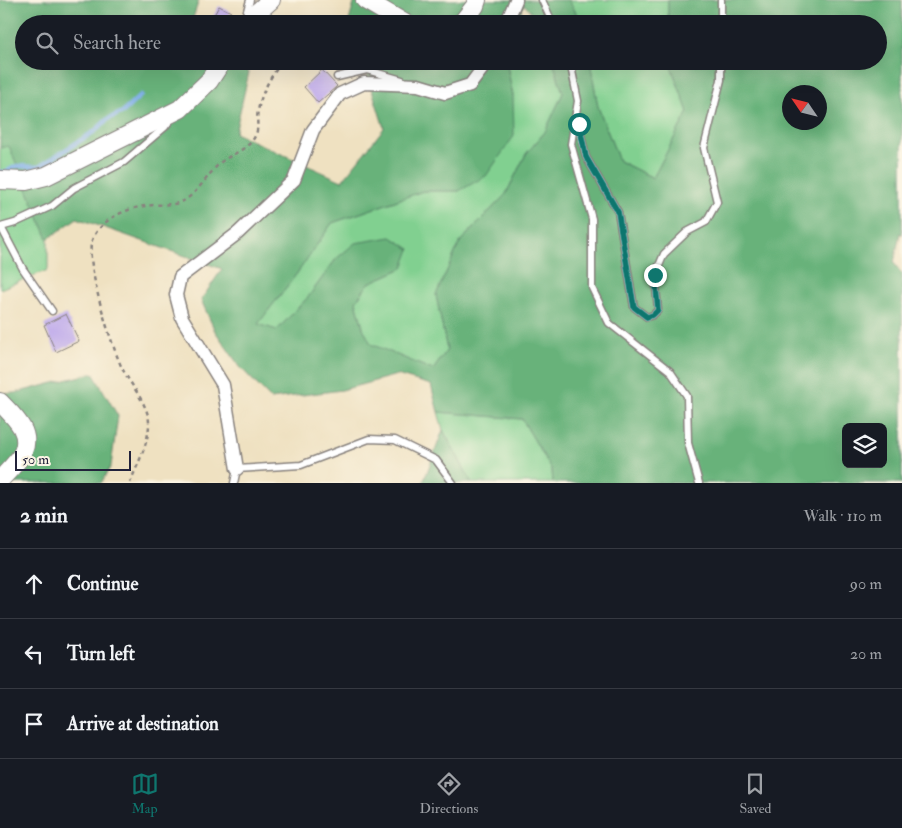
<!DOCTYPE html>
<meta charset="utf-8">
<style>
:root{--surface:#171b24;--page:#242831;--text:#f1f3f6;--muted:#9ea1a6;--line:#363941;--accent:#0f766e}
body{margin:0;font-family:"IM FELL Double Pica",serif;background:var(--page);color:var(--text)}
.controls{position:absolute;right:15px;bottom:15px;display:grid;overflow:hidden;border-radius:8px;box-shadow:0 5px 20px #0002}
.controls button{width:45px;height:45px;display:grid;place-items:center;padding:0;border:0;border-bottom:1px solid var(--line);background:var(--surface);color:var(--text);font:25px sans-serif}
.compass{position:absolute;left:782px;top:85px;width:45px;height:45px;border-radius:50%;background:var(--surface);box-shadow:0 5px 20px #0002;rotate:305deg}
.scale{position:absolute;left:15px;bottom:12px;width:116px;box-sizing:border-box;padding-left:5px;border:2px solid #22223b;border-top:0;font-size:14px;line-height:18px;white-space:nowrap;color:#22223b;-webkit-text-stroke:4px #fcf5e5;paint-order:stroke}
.stop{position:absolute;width:15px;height:15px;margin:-11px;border:4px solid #0f766e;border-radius:50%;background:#fff}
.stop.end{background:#0f766e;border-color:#fff;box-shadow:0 1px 5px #0008}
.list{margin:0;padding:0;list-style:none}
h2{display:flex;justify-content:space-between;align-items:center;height:65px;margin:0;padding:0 20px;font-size:21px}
h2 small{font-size:16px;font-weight:400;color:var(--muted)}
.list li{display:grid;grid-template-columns:32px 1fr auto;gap:15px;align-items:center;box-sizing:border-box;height:70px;padding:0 20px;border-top:1px solid var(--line)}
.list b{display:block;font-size:19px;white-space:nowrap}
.list em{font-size:16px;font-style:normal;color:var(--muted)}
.icon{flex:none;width:28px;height:28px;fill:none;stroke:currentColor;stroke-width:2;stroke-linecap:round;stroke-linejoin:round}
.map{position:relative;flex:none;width:902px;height:483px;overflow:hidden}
.search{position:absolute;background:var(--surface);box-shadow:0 5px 20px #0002;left:15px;right:15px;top:15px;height:55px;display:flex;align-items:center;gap:12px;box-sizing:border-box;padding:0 18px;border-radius:28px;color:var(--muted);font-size:19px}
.sheet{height:275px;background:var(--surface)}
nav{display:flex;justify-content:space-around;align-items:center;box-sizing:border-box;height:70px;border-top:1px solid var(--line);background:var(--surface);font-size:14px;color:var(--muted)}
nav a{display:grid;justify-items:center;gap:2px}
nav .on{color:var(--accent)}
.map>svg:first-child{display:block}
.green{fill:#81d090;stroke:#527966}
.forest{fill:#68b27a;stroke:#456a5a;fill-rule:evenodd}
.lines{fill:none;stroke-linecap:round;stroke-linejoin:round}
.stream{stroke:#7dade8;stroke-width:4.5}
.building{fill:#b7a1ec}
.lane-casing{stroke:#88827e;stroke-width:9}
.street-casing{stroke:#88827e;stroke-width:15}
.secondary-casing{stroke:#88827e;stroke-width:20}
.path{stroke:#88827e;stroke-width:2.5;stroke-dasharray:4 4;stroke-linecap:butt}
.lane{stroke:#fff;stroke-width:6}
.street{stroke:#fff;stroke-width:12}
.secondary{stroke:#fff;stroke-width:18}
.route{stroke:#0f766e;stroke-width:6}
</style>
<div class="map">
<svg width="902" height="483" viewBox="0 0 902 483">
<rect width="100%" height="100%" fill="#fcf5e5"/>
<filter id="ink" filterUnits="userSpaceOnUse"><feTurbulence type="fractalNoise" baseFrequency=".02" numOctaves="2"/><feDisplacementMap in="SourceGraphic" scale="10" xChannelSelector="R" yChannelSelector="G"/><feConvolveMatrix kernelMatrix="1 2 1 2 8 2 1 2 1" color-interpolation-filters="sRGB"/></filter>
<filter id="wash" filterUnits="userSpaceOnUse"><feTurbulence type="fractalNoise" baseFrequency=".0096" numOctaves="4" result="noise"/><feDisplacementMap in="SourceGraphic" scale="20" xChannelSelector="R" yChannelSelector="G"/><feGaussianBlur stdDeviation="1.12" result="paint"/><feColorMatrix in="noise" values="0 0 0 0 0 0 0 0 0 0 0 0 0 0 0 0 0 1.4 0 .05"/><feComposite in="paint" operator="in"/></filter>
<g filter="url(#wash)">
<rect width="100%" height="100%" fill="#efe1c1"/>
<!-- green -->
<g class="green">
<path d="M569,0H668V24H582Z"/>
<path d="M506,61H553L563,93L545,132L526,154L506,194L460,242L436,295L447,350L433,370L370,344L363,328L356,301L369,283L403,268L336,259L309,296L277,331L257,325L298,272L332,223L423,191H459L513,96Z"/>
<path d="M590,61H669L688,112L653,178L619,161L598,107Z"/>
<path d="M9,145L48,239V270L0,289V148Z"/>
<path d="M438,412L522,419L552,470L553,483H472L443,430Z"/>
</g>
<!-- forest -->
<g class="forest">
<path d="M0,0H199L191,24H24V61H221L249,72L235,133L342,181L384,128L363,61H506L513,96L514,136L486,176L459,191H423L332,223L298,272L258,324L277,330L309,296L336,259L355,243L391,237L410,249L403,268L369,283L356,301L363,328L371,344L433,370L447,350L436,295L460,242L506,194L526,154L545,132L563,93L553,61H590L598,107L619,161L653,178L688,112L669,61H878V24H668V0H902V235L900,233L894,263L902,274V483H553L552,470L522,419L438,412L431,385L397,375L342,390L271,399L240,367L215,331L201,300L222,269L77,218L48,239L9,146L0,148ZM790,92H820V122H790ZM846,427H883V464H846Z"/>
<path d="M355,0H569L582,24H540L524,4L516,24H351L349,21Z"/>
<path d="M93,373L118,416L111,466L101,483H0V394L15,393Z"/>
<path d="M443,430L472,483H423Z"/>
</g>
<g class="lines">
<!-- stream -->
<path class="stream" d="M0,172H5L17,166L39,167L95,131L108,119L123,112L141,95"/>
</g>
<g id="blocks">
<!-- building -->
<g class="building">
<path d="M219,6L231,12L224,24H209Z"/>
<path d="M322,70L337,86L318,103L304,87Z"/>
<path d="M66,314L79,341L56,352L44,325Z"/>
</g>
</g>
</g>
<g filter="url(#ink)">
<use href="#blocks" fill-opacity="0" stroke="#88827e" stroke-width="1"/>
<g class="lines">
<defs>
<g id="lane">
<path d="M542,0L553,24"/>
<path d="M245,18L250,0"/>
<path d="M721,24V0"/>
<path d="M570,61L578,101L571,144L592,219V288L609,323L670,371L687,396L688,443L699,483"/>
<path d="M337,77L367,70L402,80"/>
<path d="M576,112L586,157L618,212L634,307L647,317L653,315L658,310L655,275L664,254L687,232L706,222L717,202L704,148L721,80V61"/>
<path d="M52,311L23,269L1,227L15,223L52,206L74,188L124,162L165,127L171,119"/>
<path d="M234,483L237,469L301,465L369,439L395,440L436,460L453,483"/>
</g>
<g id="street">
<path d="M506,24L516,0"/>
<path d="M237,469L223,385L182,318L176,295L180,277L238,233L294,180L313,130L340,94L364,83L418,85L445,93L470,85L488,61"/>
</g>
<g id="secondary">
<path d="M365,0L406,24"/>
<path d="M247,24L253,16L271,0"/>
<path d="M461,24L475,6L477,0"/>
<path d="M0,180L26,181L46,176L180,109L209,81L222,61"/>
<path d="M0,402C13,416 32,431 23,452C20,460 6,473 0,480"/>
</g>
</defs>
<!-- lane casing -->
<use href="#lane" class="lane-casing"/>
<!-- street casing -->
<use href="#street" class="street-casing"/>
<!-- secondary casing -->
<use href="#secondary" class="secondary-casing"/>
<!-- path -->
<path class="path" d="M130,483C137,465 148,445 149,425C150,406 131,386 122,368C112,347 84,260 92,240C102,217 131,206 155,205C166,204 178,206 188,198C201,188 209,173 221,162C233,153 250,149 256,134C259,127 256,118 258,111C261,93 271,75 283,61"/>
<!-- lane -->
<use href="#lane" class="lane"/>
<!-- street -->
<use href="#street" class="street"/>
<!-- secondary -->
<use href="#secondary" class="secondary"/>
</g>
</g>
<g class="lines" filter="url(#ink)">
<!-- route -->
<path class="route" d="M579,124L586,157L618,212L634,307L647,317L653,315L658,310L655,275"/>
</g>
</svg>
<div class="controls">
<button><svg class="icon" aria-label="layers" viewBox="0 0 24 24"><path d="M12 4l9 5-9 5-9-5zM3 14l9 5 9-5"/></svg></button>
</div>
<svg class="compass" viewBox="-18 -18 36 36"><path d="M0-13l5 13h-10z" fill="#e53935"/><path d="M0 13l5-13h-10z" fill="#9ea1a6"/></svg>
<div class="scale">50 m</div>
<div class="stop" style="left:579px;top:124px"></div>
<div class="stop end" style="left:655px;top:275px"></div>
<div class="search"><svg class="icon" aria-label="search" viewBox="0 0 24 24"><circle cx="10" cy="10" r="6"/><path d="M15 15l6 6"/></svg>Search here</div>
</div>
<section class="sheet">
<h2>2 min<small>Walk · 110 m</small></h2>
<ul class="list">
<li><svg class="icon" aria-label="ahead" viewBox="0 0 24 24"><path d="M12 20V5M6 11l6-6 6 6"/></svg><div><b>Continue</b></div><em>90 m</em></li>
<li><svg class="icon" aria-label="left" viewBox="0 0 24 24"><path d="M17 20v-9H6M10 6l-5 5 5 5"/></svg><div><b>Turn left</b></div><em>20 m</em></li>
<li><svg class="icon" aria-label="arrive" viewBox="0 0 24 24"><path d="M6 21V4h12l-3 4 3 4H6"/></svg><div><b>Arrive at destination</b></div></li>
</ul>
</section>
<nav>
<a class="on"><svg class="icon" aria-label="map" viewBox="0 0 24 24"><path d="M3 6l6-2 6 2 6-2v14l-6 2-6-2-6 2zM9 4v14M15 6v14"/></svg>Map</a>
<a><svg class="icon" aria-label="directions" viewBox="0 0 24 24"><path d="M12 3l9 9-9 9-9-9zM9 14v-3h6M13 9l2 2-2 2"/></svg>Directions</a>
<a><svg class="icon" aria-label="saved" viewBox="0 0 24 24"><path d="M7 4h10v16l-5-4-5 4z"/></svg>Saved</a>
</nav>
